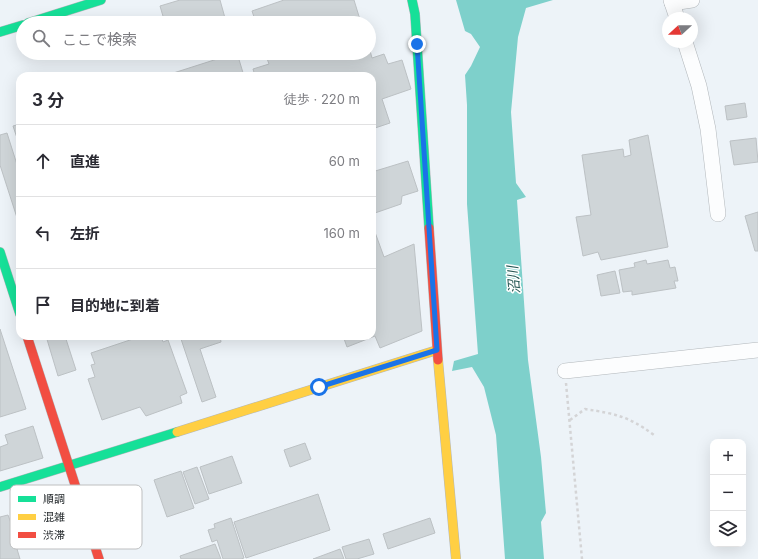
<!DOCTYPE html>
<html lang="ja">
<meta charset="utf-8">
<style>
:root{--surface:#fff;--page:#f2f2f3;--text:#2b2b33;--muted:#7c7c81;--line:#e1e1e2}
body{margin:0;font-family:Inter,"Noto Sans JP",sans-serif;background:var(--page);color:var(--text)}
.controls{position:absolute;right:12px;bottom:12px;display:grid;overflow:hidden;border-radius:8px;box-shadow:0 4px 16px #0002}
.controls button{width:36px;height:36px;display:grid;place-items:center;padding:0;border:0;border-bottom:1px solid var(--line);background:var(--surface);color:var(--text);font:20px sans-serif}
.compass{position:absolute;left:662px;top:12px;width:36px;height:36px;border-radius:50%;background:var(--surface);box-shadow:0 4px 16px #0002;rotate:249deg}
.stop{position:absolute;width:12px;height:12px;margin:-9px;border:3px solid #1a73e8;border-radius:50%;background:#fff}
.stop.end{background:#1a73e8;border-color:#fff;box-shadow:0 1px 4px #0008}
.list{margin:0;padding:0;list-style:none}
h2{display:flex;justify-content:space-between;align-items:center;height:52px;margin:0;padding:0 16px;font-size:17px}
h2 small{font-size:13px;font-weight:400;color:var(--muted)}
.list li{display:grid;grid-template-columns:26px 1fr auto;gap:12px;align-items:center;box-sizing:border-box;height:72px;padding:0 16px;border-top:1px solid var(--line)}
.list b{display:block;font-size:15px;white-space:nowrap}
.list em{font-size:13px;font-style:normal;color:var(--muted)}
.icon{flex:none;width:22px;height:22px;fill:none;stroke:currentColor;stroke-width:2;stroke-linecap:round;stroke-linejoin:round}
.map{position:relative;flex:none;width:758px;height:559px;overflow:hidden}
.search{position:absolute;background:var(--surface);box-shadow:0 4px 16px #0002;left:16px;top:16px;width:360px;height:44px;display:flex;align-items:center;gap:10px;box-sizing:border-box;padding:0 14px;border-radius:22px;color:var(--muted);font-size:15px}
.panel{position:absolute;background:var(--surface);box-shadow:0 4px 16px #0002;left:16px;top:72px;width:360px;height:268px;border-radius:12px}
.map>svg:first-child{display:block}
.water{fill:#7ed0cb}
.building{fill:#cfd5d8;stroke:#bcc1c4}
.lines{fill:none;stroke-linecap:round;stroke-linejoin:round}
.street-casing{stroke:#b2b7bb;stroke-width:16}
.fast-casing{stroke:#b2b7bb;stroke-width:10}
.slow-casing{stroke:#b2b7bb;stroke-width:10}
.jam-casing{stroke:#b2b7bb;stroke-width:10}
.path{stroke:#d4d4d6;stroke-width:2.5;stroke-dasharray:3 3;stroke-linecap:butt}
.street{stroke:#fcfdfe;stroke-width:15}
.fast{stroke:#16e098;stroke-width:9}
.slow{stroke:#ffcf43;stroke-width:9}
.jam{stroke:#f24e42;stroke-width:9}
.route{stroke:#1a73e8;stroke-width:5}
.labels{text-anchor:middle;dominant-baseline:central;stroke-width:3;stroke-linejoin:round;paint-order:stroke}
.water-label{font-size:14px;font-style:italic;fill:#275754;stroke:#fff}
.key{fill:#fff;stroke:#bebfc0;stroke-width:1}
.key-label{font-size:11px;fill:#252a2d}
</style>
<div class="map">
<svg width="758" height="559" viewBox="0 0 758 559">
<rect width="100%" height="100%" fill="#edf3f8"/>
<!-- water -->
<path class="water" d="M456,0H553L526,8L518,37L511,112L516,183L526,197L517,200L528,360L541,457L546,513L541,522L544,559H505L496,435L484,387L472,367L452,371L454,361L478,354L467,204V105L465,75L471,66L480,47L471,34L465,31Z"/>
<!-- building -->
<g class="building">
<path d="M180,0H220L225,18L208,23H165L160,6Z"/>
<path d="M284,0H354L361,23H256L252,11Z"/>
<path d="M369,47L372,58L384,54L388,64L402,60L411,89L382,99L390,123L372,129V76H255L253,69L269,64L265,53H369Z"/>
<path d="M237,53L244,76H164L236,53Z"/>
<path d="M745,103L747,117L727,120L725,106Z"/>
<path d="M20,124V147L13,126Z"/>
<path d="M7,133L20,174V227L0,165V135Z"/>
<path d="M648,135L668,247L601,260L598,252L583,256L576,217L591,215L582,155L623,149L624,157L631,155L629,140Z"/>
<path d="M756,138L758,162L734,165L730,141Z"/>
<path d="M408,161L418,191L402,196L401,204L372,214V172Z"/>
<path d="M758,212V251H755L745,216Z"/>
<path d="M372,224L384,257L414,244L422,331L380,348L375,336L347,347L343,336H372Z"/>
<path d="M646,260L647,264L668,260L670,268L675,267L678,281H674L676,288L632,295V291L623,292L619,270L635,267L634,263Z"/>
<path d="M615,271L620,293L601,296L597,275Z"/>
<path d="M0,329L26,409L0,417Z"/>
<path d="M46,336H65L76,370L58,376Z"/>
<path d="M142,336H161L163,342L168,340L187,393L180,396L182,403L146,416L140,407L102,420L88,379L95,377L91,365L95,364L91,353Z"/>
<path d="M180,336H220L221,342L200,349L216,397L202,402Z"/>
<path d="M245,336H255L246,339Z"/>
<path d="M33,426L43,458L0,471V447L8,444L5,435Z"/>
<path d="M305,443L311,459L290,467L284,450Z"/>
<path d="M232,456L242,483L209,494L200,467Z"/>
<path d="M197,467L209,499L195,504L183,472Z"/>
<path d="M181,471L194,508L167,517L154,480Z"/>
<path d="M318,494L330,530L246,558L234,522Z"/>
<path d="M8,515L11,523L13,522L22,547L17,549L20,559H0V517Z"/>
<path d="M231,518L244,558L241,559H223L217,540L212,542L208,530L215,528L214,524Z"/>
<path d="M430,518L435,533L388,549L383,534Z"/>
<path d="M369,539L374,554L357,559H346L342,547Z"/>
<path d="M215,544L221,559H181L180,556Z"/>
<path d="M340,549L344,559H313Z"/>
</g>
<g class="lines">
<defs>
<g id="street">
<path d="M671,0L677,18"/>
<path d="M672,3L692,0"/>
<path d="M685,42L699,86L708,129L718,214"/>
<path d="M565,371L758,350"/>
</g>
<g id="fast">
<path d="M412,0L415,14L429,228"/>
<path d="M28,23L101,0"/>
<path d="M0,32L23,25"/>
<path d="M0,252L20,314"/>
<path d="M0,487L177,432"/>
</g>
<g id="slow">
<path d="M438,360L456,559"/>
<path d="M177,432L437,350"/>
</g>
<g id="jam">
<path d="M429,228L438,360"/>
<path d="M27,336L99,559"/>
</g>
</defs>
<!-- street casing -->
<use href="#street" class="street-casing"/>
<!-- fast casing -->
<use href="#fast" class="fast-casing"/>
<!-- slow casing -->
<use href="#slow" class="slow-casing"/>
<!-- jam casing -->
<use href="#jam" class="jam-casing"/>
<!-- path -->
<g class="path">
<path d="M566,383L582,559"/>
<path d="M570,420L585,409C616,414 628,416 654,435"/>
</g>
<!-- street -->
<use href="#street" class="street"/>
<!-- fast -->
<use href="#fast" class="fast"/>
<!-- slow -->
<use href="#slow" class="slow"/>
<!-- jam -->
<use href="#jam" class="jam"/>
</g>
<g class="lines">
<!-- route -->
<path class="route" d="M319,387L437,350L417,44"/>
</g>
<g class="labels">
<!-- water labels -->
<g class="water-label">
<text transform="translate(513 280) rotate(-95)">沼川</text>
</g>
</g>
<!-- legend -->
<rect x="10" y="485" width="132" height="64" rx="6" class="key"/>
<rect x="18" y="496" width="18" height="6" fill="#16e098"/>
<rect x="18" y="514" width="18" height="6" fill="#ffcf43"/>
<rect x="18" y="532" width="18" height="6" fill="#f24e42"/>
<g class="key-label">
<text x="43" y="503">順調</text>
<text x="43" y="521">混雑</text>
<text x="43" y="539">渋滞</text>
</g>
</svg>
<div class="controls">
<button>+</button>
<button>−</button>
<button><svg class="icon" aria-label="layers" viewBox="0 0 24 24"><path d="M12 4l9 5-9 5-9-5zM3 14l9 5 9-5"/></svg></button>
</div>
<svg class="compass" viewBox="-18 -18 36 36"><path d="M0-13l5 13h-10z" fill="#e53935"/><path d="M0 13l5-13h-10z" fill="#7c7c81"/></svg>
<div class="stop" style="left:319px;top:387px"></div>
<div class="stop end" style="left:417px;top:44px"></div>
<div class="search"><svg class="icon" aria-label="search" viewBox="0 0 24 24"><circle cx="10" cy="10" r="6"/><path d="M15 15l6 6"/></svg>ここで検索</div>
<section class="panel">
<h2>3 分<small>徒歩 · 220 m</small></h2>
<ul class="list">
<li><svg class="icon" aria-label="ahead" viewBox="0 0 24 24"><path d="M12 20V5M6 11l6-6 6 6"/></svg><div><b>直進</b></div><em>60 m</em></li>
<li><svg class="icon" aria-label="left" viewBox="0 0 24 24"><path d="M17 20v-9H6M10 6l-5 5 5 5"/></svg><div><b>左折</b></div><em>160 m</em></li>
<li><svg class="icon" aria-label="arrive" viewBox="0 0 24 24"><path d="M6 21V4h12l-3 4 3 4H6"/></svg><div><b>目的地に到着</b></div></li>
</ul>
</section>
</div>
